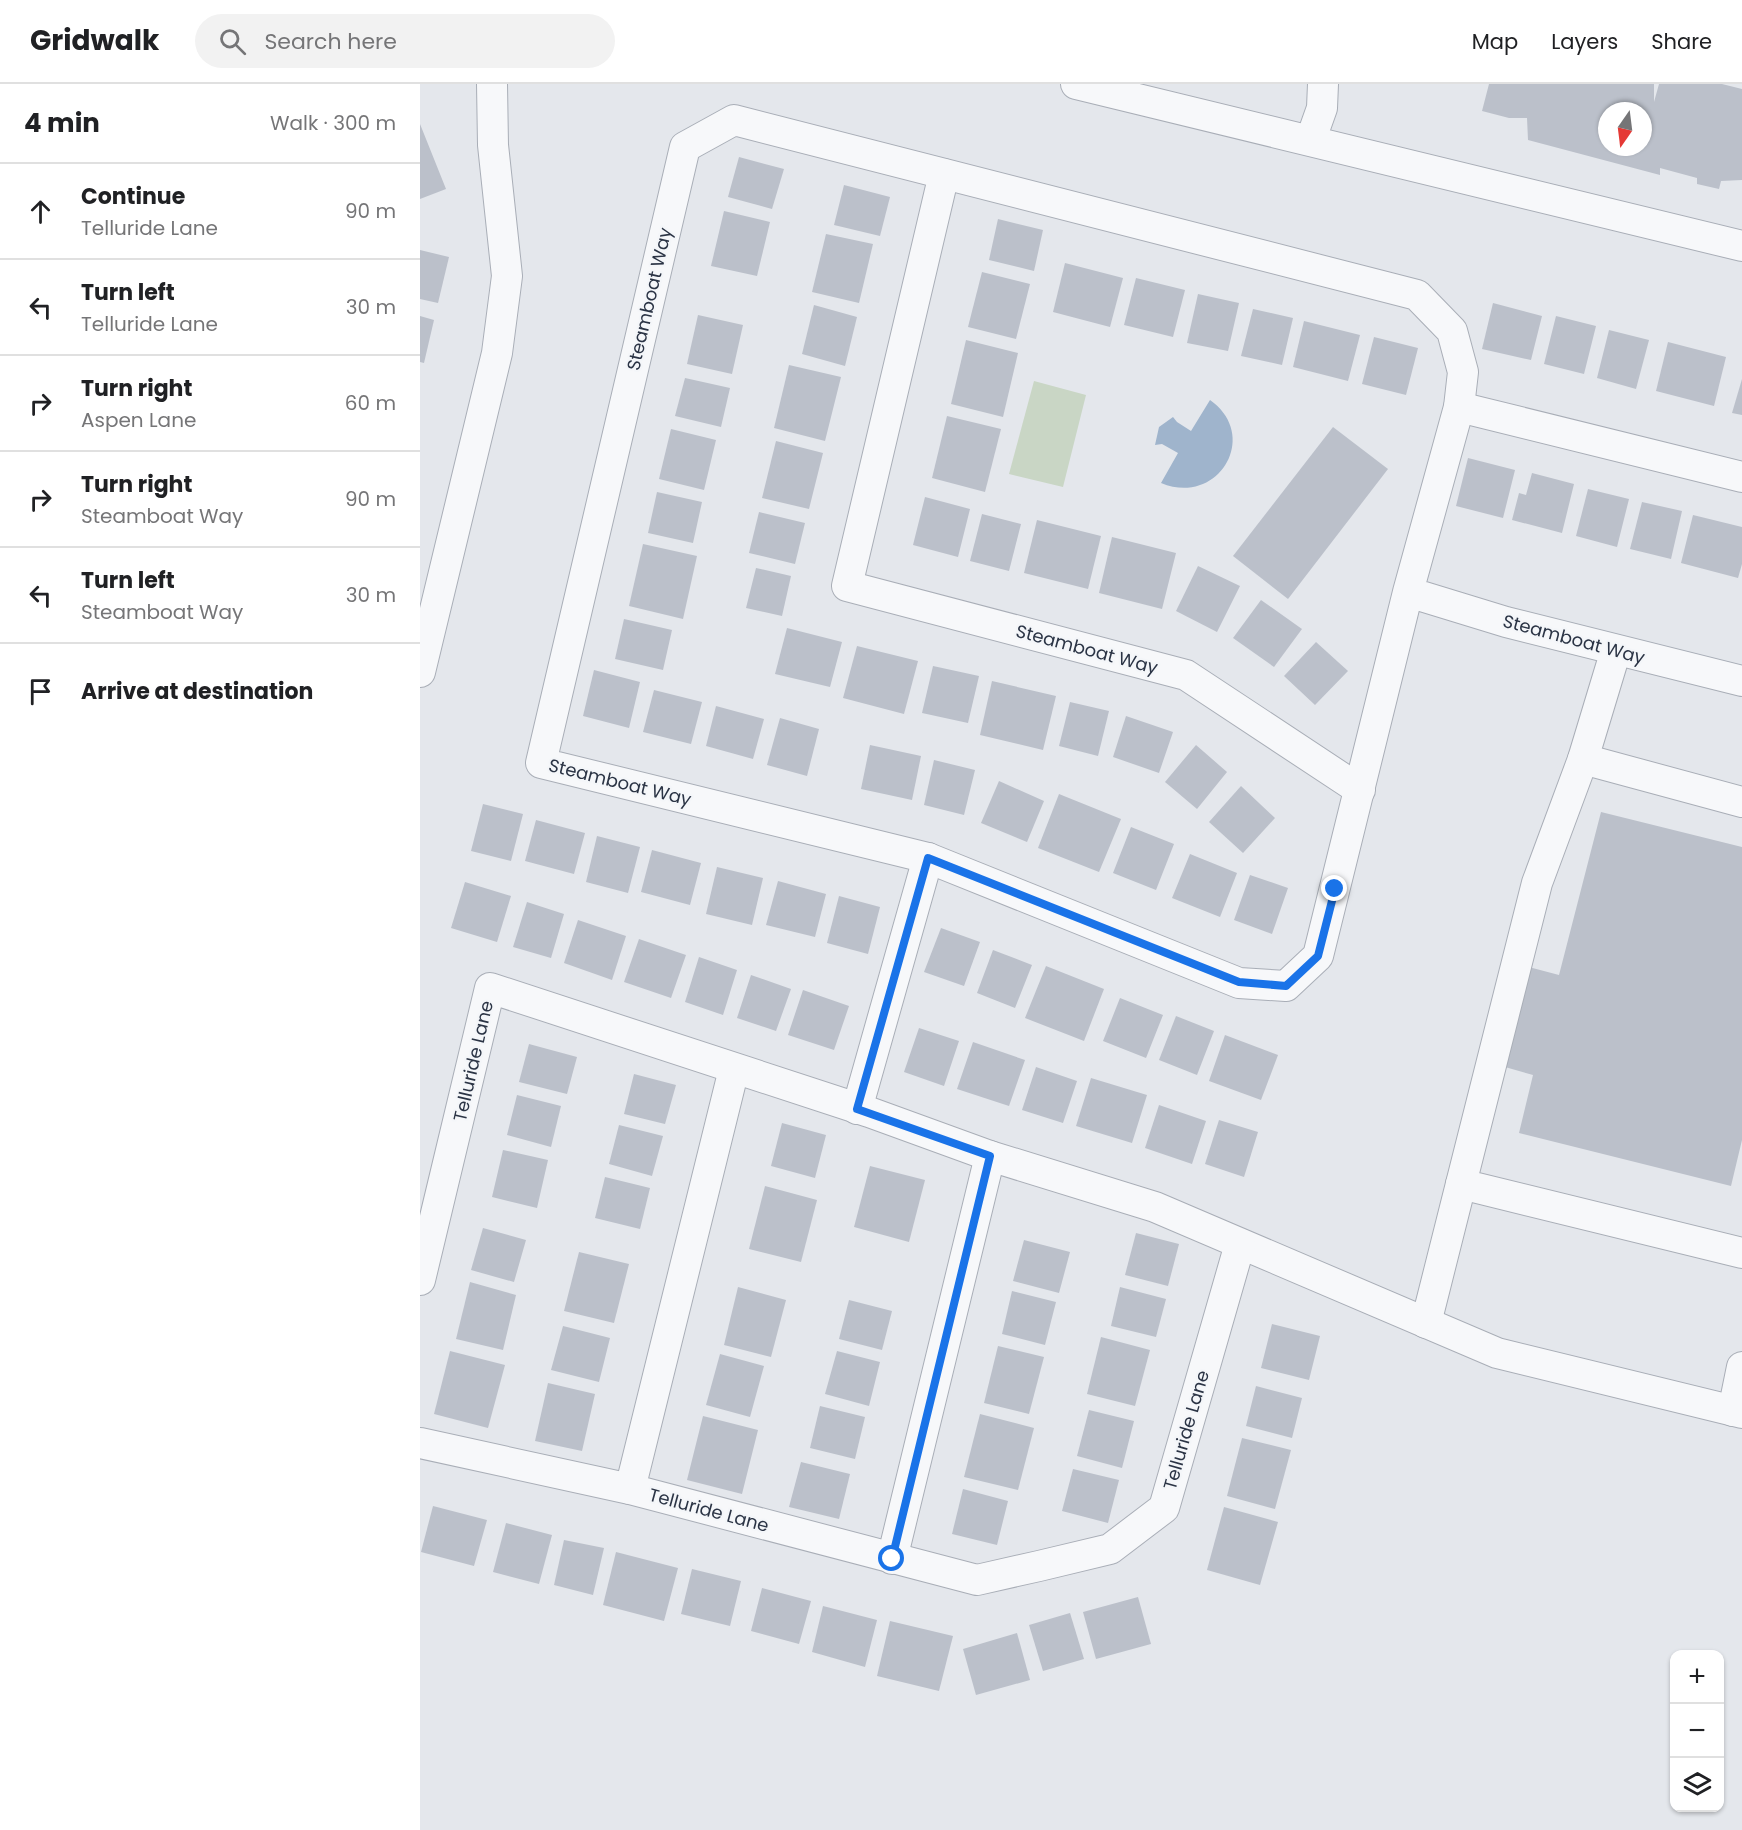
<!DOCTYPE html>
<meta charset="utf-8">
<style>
:root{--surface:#fff;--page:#f2f2f2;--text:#202124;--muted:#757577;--line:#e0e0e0}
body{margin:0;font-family:Poppins,sans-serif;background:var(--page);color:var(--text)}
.controls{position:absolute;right:18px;bottom:18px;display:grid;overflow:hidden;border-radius:12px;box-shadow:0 2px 4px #0004}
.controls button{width:54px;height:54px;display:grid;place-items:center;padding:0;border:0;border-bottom:2px solid var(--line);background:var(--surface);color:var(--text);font:30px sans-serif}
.compass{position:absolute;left:1178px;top:18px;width:54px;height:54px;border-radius:50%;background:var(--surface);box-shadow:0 2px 4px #0004;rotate:194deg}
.stop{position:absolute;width:18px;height:18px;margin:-14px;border:4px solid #1a73e8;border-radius:50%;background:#fff}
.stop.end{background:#1a73e8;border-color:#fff;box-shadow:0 2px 6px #0008}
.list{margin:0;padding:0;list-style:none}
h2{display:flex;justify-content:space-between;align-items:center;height:78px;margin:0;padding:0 24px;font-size:26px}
h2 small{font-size:20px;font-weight:400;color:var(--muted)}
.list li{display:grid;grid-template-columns:39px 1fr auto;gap:18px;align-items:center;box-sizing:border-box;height:96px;padding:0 24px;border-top:2px solid var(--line)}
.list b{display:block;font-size:22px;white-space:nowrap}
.list p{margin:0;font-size:20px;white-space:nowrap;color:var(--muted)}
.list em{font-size:20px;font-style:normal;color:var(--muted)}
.icon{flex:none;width:33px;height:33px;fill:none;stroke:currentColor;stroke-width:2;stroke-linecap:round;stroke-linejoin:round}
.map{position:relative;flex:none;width:1322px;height:1746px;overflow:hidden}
header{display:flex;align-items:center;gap:36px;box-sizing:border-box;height:84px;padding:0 30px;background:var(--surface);border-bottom:2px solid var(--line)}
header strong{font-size:28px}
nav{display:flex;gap:33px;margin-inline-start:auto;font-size:21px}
.search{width:420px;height:54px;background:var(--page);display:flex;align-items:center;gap:15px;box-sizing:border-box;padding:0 21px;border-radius:33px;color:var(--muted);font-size:22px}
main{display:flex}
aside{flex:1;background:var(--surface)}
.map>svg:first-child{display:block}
.green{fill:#c9d6c5}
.water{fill:#9fb4cc}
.building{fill:#bbc0ca;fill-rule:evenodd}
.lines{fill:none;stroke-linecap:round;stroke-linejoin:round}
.minor-casing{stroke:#a9aeb7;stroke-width:32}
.minor{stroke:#f7f8fa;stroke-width:30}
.route{stroke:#1a73e8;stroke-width:8}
.labels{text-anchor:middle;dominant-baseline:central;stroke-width:4.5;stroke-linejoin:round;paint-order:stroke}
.street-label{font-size:18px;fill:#2b3445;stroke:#f4f6f9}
</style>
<header>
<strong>Gridwalk</strong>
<div class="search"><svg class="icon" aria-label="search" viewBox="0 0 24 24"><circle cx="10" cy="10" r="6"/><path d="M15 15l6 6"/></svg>Search here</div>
<nav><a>Map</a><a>Layers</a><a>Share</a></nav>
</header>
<main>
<aside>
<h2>4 min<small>Walk · 300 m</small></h2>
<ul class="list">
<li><svg class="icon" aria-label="ahead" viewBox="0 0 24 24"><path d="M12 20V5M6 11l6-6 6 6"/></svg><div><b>Continue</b><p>Telluride Lane</p></div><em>90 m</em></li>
<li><svg class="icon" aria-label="left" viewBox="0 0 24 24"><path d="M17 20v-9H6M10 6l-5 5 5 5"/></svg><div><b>Turn left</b><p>Telluride Lane</p></div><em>30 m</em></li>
<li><svg class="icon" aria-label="right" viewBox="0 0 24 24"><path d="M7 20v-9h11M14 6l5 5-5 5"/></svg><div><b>Turn right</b><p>Aspen Lane</p></div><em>60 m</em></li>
<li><svg class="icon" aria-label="right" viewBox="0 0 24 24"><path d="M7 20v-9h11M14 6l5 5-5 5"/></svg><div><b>Turn right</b><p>Steamboat Way</p></div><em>90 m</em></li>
<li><svg class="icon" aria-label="left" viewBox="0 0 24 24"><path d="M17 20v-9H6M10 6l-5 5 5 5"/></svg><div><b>Turn left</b><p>Steamboat Way</p></div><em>30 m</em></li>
<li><svg class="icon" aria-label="arrive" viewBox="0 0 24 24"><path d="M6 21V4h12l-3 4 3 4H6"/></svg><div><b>Arrive at destination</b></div></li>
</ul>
</aside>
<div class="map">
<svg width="1322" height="1746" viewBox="0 0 1322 1746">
<rect width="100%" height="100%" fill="#e4e7ec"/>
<!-- green -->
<path class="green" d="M614,297L666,311L643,403L589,390Z"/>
<!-- water -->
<path class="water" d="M790,316C841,352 798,423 741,399L758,369L742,360L735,361L739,343L753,333L757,338L771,347Z"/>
<!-- building -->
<g class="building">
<path d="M1069,0H1234V18L1239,0H1302L1322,5V96L1301,97L1299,105L1277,100V94L1240,84V91L1108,56L1107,34H1089L1062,27ZM1187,27H1223V63H1187Z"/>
<path d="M0,40L26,105L0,115Z"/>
<path d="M319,73L364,85L352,125L308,113Z"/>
<path d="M424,101L470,113L460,152L414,141Z"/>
<path d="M304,127L350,138L337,192L291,182Z"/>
<path d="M578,135L623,146L614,187L569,176Z"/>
<path d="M406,150L453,160L439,219L392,208Z"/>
<path d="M0,166L29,173L18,219L0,215Z"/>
<path d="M645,179L703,194L690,243L633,228Z"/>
<path d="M562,188L610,200L596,255L548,243Z"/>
<path d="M716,194L765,206L753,253L704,241Z"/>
<path d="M778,210L819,219L808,267L767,259Z"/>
<path d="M1073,219L1122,232L1111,276L1062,265Z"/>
<path d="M394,221L437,233L425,282L382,270Z"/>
<path d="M833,225L873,234L862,281L821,272Z"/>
<path d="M278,231L323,241L312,290L267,280Z"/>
<path d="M0,232L14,236L4,279L0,278Z"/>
<path d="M1136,232L1176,242L1164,290L1124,280Z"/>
<path d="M884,237L940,251L928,297L873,283Z"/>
<path d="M1189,246L1229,256L1216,305L1177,294Z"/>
<path d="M954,253L998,264L986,311L942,300Z"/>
<path d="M546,256L598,269L583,333L531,320Z"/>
<path d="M1248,258L1306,273L1294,322L1236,307Z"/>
<path d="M369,281L421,293L405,357L354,344Z"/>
<path d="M265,294L310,304L301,343L255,332Z"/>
<path d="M1322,295V331L1312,329Z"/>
<path d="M527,332L581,345L565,408L512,394Z"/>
<path d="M913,343L968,385L868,515L813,472Z"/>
<path d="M251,345L296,356L284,406L239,395Z"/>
<path d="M356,357L403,369L389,425L342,414Z"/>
<path d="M1048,374L1095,386L1083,434L1036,422Z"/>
<path d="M1112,389L1154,400L1142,449L1092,436L1099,409L1106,411Z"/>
<path d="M1168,405L1209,415L1197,463L1156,452Z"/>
<path d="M237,408L282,418L273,459L228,449Z"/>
<path d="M505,413L550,425L538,473L493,461Z"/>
<path d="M1222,418L1262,427L1251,475L1210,465Z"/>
<path d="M339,428L385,439L375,480L329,469Z"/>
<path d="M562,430L601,440L589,487L550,477Z"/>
<path d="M1273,431L1322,443V480L1318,494L1261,479Z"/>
<path d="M617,436L681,452L668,505L604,489Z"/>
<path d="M692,453L756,469L742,525L679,509Z"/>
<path d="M223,460L277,472L263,535L209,522Z"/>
<path d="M778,482L820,502L797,548L756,527Z"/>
<path d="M336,484L371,492L362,532L326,524Z"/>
<path d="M841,516L882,545L854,583L813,554Z"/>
<path d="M204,535L252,546L243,586L195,575Z"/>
<path d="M367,544L422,558L410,603L355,590Z"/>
<path d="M896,558L928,587L895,621L864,592Z"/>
<path d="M437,562L498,577L484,630L423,614Z"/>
<path d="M513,582L559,592L548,639L502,629Z"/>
<path d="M174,586L220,598L209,644L163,632Z"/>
<path d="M572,597L636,612L623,666L560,651Z"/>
<path d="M234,606L282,618L271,660L223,648Z"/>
<path d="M650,618L689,627L678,672L639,662Z"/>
<path d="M296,622L344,635L333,675L286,662Z"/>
<path d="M706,632L753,648L739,689L693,673Z"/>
<path d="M360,634L399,645L387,692L347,681Z"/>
<path d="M450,661L501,672L492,716L441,705Z"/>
<path d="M776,661L807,688L777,725L745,698Z"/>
<path d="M514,676L555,686L544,731L504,721Z"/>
<path d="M579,697L624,717L607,758L561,739Z"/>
<path d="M821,702L855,734L823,769L789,738Z"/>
<path d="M639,710L701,735L679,788L618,764Z"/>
<path d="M63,720L103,730L91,777L51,767Z"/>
<path d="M1181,728L1322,763V1056L1311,1102L1099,1049L1113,991L1078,981L1105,882L1139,891Z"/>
<path d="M116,736L165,749L154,790L105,777Z"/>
<path d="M711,743L754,760L736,806L693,789Z"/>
<path d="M177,752L220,763L208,809L166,798Z"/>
<path d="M232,766L281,779L270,821L221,808Z"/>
<path d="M770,770L817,789L800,833L752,814Z"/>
<path d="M297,783L343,794L332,841L286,830Z"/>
<path d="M830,791L868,804L852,850L814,836Z"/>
<path d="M358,797L406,810L395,853L346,841Z"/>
<path d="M45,798L91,812L77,858L31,844Z"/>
<path d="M419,812L460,823L448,870L407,859Z"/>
<path d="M107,818L144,830L131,874L93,863Z"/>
<path d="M158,836L206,852L192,896L144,879Z"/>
<path d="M521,844L560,858L544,902L504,888Z"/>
<path d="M219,855L266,871L251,914L204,898Z"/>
<path d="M573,866L612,881L595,924L557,909Z"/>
<path d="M279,873L317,886L303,931L265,918Z"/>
<path d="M626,882L684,905L664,957L605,934Z"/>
<path d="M331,891L371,905L356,947L317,934Z"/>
<path d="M383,906L429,922L414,966L368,951Z"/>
<path d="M700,914L743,931L726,974L683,957Z"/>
<path d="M756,932L794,947L777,991L739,976Z"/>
<path d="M499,944L539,957L524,1002L484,988Z"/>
<path d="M805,951L858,971L841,1016L789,997Z"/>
<path d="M553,958L605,976L589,1022L537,1005Z"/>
<path d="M109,960L157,973L147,1010L99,998Z"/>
<path d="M616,983L657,997L643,1039L602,1026Z"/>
<path d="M214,990L256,1001L245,1040L204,1030Z"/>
<path d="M671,994L727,1011L712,1059L656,1042Z"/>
<path d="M97,1011L141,1022L131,1063L87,1051Z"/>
<path d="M739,1021L786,1037L772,1080L725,1064Z"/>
<path d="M799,1036L838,1048L824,1093L785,1080Z"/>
<path d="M362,1039L406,1051L395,1094L351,1082Z"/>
<path d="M199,1041L243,1052L232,1092L189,1080Z"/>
<path d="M83,1066L128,1076L117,1124L72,1113Z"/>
<path d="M450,1082L505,1096L489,1158L434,1143Z"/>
<path d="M185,1093L230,1104L220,1145L175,1134Z"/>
<path d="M345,1102L397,1116L381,1178L329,1165Z"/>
<path d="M63,1144L106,1156L94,1198L51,1186Z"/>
<path d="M716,1149L759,1160L748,1202L705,1191Z"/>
<path d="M604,1156L650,1168L639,1209L593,1197Z"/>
<path d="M159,1168L209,1180L194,1239L144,1227Z"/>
<path d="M50,1198L96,1211L83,1266L36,1255Z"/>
<path d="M318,1203L366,1216L351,1273L304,1261Z"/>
<path d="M700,1203L746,1215L736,1253L691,1242Z"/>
<path d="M592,1207L636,1218L625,1261L582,1250Z"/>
<path d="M429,1216L472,1227L462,1266L419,1255Z"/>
<path d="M852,1240L900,1252L889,1296L841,1284Z"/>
<path d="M143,1242L190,1254L179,1298L131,1286Z"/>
<path d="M681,1253L730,1266L715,1322L667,1310Z"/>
<path d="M578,1262L624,1273L609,1330L564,1319Z"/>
<path d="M30,1267L85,1281L68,1344L14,1330Z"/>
<path d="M417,1267L460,1278L449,1322L405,1310Z"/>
<path d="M300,1270L344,1282L330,1333L286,1321Z"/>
<path d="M128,1299L175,1310L162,1367L115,1357Z"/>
<path d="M836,1302L882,1314L872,1354L826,1342Z"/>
<path d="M400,1322L445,1333L435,1375L390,1364Z"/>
<path d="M669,1326L714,1337L702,1384L657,1372Z"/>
<path d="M560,1330L614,1344L598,1406L544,1393Z"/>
<path d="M283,1332L338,1346L322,1410L267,1396Z"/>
<path d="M822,1354L871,1366L855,1425L807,1412Z"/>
<path d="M381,1378L430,1390L419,1435L369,1423Z"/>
<path d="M653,1385L699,1396L688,1439L642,1427Z"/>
<path d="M543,1405L588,1417L577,1461L532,1450Z"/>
<path d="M13,1422L67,1436L54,1482L1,1468Z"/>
<path d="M804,1423L858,1438L840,1501L787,1486Z"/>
<path d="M86,1439L132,1451L119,1500L73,1488Z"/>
<path d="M144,1456L184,1464L173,1511L134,1501Z"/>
<path d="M196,1468L258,1484L244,1537L183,1521Z"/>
<path d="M272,1485L321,1497L310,1542L261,1530Z"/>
<path d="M342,1504L391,1517L379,1560L331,1547Z"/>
<path d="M718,1513L731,1560L676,1575L663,1528Z"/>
<path d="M403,1522L457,1536L445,1583L392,1568Z"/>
<path d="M650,1529L664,1575L623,1587L609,1541Z"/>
<path d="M470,1537L533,1552L519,1607L457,1592Z"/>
<path d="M597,1549L610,1596L556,1611L543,1565Z"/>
</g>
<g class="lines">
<defs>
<g id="minor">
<path d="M656,0L1322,162"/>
<path d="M891,55L902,24L903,0"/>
<path d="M524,90L427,502L766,591L940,706"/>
<path d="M1039,323L1322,393"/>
<path d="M988,508L898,872L866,902L819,899L508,774L121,679L265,63L314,36L997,211L1032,247L1043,288L1039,323L988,508L1086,538L1322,597"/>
<path d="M1196,566L1163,675L1117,799L1041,1100L1322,1169"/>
<path d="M0,588L77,269L87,192L73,61L72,0"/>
<path d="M1163,675L1322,718"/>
<path d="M437,1025L508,774"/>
<path d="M0,1196L70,904L449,1028L570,1072L735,1123L1077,1269L1322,1329"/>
<path d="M1006,1239L1041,1100"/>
<path d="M1313,1327L1322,1283"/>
<path d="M0,1359L210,1405L557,1496L619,1482L690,1465L744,1424L820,1160"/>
<path d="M210,1405L314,985"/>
<path d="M472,1475L570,1072"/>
</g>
</defs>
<!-- minor casing -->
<use href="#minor" class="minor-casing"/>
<!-- minor -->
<use href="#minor" class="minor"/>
</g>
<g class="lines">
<!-- route -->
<path class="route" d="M472,1475L570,1072L437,1025L508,774L819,898L866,902L898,872L915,805"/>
</g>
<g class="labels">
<!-- street labels -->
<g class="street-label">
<text transform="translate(229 215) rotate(-77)">Steamboat Way</text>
<text transform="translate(1154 555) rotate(15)">Steamboat Way</text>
<text transform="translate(667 565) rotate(15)">Steamboat Way</text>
<text transform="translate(200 698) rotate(14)">Steamboat Way</text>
<text transform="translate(53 977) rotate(-77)">Telluride Lane</text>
<text transform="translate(766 1346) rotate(-74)">Telluride Lane</text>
<text transform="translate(289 1426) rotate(15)">Telluride Lane</text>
</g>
</g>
</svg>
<div class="controls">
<button>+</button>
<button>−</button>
<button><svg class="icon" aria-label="layers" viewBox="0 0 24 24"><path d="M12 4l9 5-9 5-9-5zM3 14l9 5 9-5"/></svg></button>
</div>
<svg class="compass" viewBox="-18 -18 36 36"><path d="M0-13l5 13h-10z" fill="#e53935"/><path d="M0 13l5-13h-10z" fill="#757577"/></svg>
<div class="stop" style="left:472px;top:1475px"></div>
<div class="stop end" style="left:915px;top:805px"></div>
</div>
</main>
